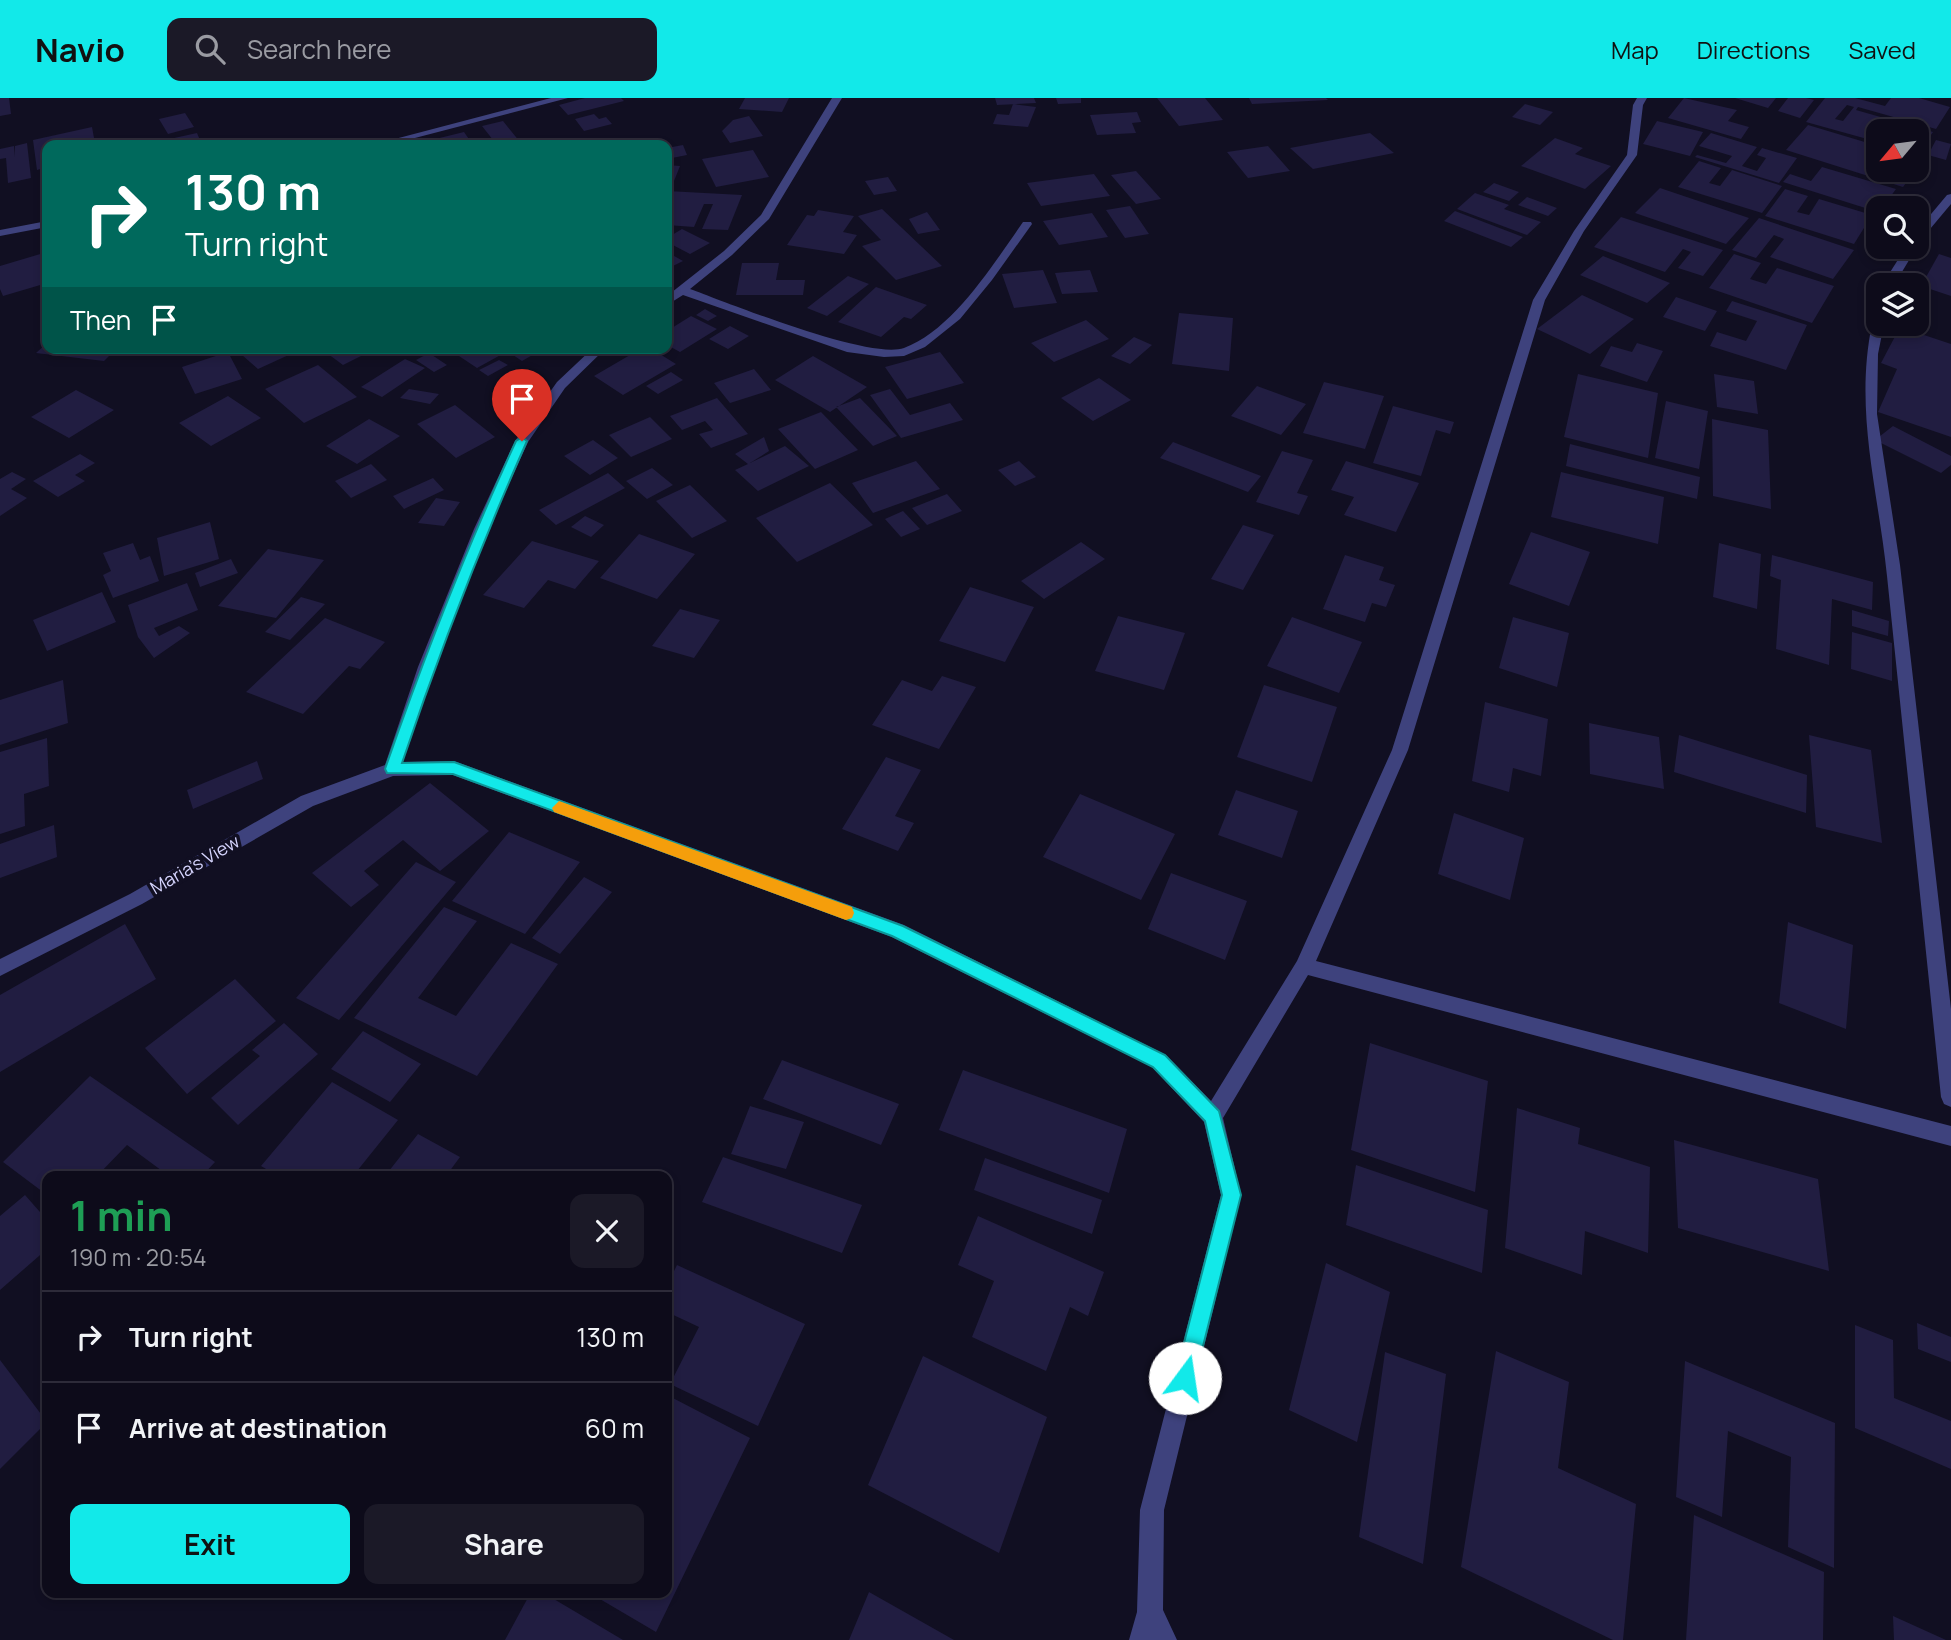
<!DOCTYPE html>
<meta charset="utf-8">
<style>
:root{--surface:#0d0b1a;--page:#1b1927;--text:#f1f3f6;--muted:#9a9ba2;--line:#2d2b39;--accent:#12e9e9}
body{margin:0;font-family:Manrope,sans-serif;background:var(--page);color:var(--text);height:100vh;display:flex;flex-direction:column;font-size:26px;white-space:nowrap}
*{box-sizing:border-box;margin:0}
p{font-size:23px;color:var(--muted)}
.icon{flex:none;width:38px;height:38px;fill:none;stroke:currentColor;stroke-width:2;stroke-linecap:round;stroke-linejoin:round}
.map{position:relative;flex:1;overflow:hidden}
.drawer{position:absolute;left:42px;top:1073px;width:630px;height:427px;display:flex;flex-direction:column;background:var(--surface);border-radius:14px;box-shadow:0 4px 10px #0003,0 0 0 2px var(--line)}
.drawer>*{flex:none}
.top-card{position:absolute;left:42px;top:42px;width:630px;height:214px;border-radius:14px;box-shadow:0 4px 10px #0003,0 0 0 2px var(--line);background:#00695c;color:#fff;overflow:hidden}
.needle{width:46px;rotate:241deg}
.controls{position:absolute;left:1866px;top:21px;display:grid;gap:14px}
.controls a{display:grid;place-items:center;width:63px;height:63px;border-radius:14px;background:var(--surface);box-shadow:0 4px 10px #0003,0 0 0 2px var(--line);font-size:35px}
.pin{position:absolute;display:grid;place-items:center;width:60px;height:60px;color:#fff;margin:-72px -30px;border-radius:50% 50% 50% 0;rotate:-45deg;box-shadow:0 0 7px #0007}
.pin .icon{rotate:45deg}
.me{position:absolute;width:77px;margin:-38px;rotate:14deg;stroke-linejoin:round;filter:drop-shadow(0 0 5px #0008)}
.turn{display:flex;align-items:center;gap:24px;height:147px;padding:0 28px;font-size:32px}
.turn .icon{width:91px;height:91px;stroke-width:2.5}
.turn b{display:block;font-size:49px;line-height:60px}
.then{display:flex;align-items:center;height:66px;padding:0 28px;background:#0003;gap:14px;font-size:26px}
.round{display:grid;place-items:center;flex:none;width:74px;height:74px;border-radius:14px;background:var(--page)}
.head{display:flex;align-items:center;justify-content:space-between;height:119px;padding:0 28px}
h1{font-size:42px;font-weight:700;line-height:52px;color:#1e9e55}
.button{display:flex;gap:14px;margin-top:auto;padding:14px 28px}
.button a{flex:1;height:80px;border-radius:14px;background:var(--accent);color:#111;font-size:28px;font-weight:700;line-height:80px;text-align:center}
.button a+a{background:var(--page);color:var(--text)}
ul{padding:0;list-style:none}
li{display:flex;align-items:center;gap:21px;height:91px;padding:0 28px;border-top:2px solid var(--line)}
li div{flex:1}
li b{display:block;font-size:26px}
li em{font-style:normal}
header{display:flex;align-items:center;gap:42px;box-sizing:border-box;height:98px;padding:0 35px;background:var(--accent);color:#111}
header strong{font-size:33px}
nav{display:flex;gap:38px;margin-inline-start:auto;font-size:24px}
.search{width:490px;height:63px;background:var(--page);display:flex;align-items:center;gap:18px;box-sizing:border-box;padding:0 24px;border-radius:14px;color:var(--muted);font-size:26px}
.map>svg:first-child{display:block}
.building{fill:#211d41;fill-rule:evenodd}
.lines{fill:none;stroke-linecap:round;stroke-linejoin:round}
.minor{fill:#3e427d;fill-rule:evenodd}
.route{fill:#12e9e9;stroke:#0c9797;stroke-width:2}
.slow{fill:#f59e0b}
.labels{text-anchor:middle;stroke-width:7;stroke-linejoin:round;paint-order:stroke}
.street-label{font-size:18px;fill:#d4d3fc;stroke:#110f22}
</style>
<header>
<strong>Navio</strong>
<div class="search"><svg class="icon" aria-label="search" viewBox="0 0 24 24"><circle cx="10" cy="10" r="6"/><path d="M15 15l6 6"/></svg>Search here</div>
<nav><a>Map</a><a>Directions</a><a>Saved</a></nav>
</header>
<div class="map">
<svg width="1951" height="1542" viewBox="0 0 1951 1542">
<rect width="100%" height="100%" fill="#110f22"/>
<path class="building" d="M0,0H9L11,16L0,18Z
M585,0H621L624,3L568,17L559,7Z
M745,0H789L782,14L739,11Z
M995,0H1034L1036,5L997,7Z
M1056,0H1081V5L1058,6Z
M1157,0H1205L1223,22L1179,28Z
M1249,0H1326L1328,2L1252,6Z
M1684,0L1737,12L1728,23L1749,29L1741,41L1668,20Z
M1735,0H1776L1768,10Z
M1788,0H1806L1814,2L1800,20L1778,13Z
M1825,0H1855L1885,8L1891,0H1919L1950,9L1936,31L1858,9L1856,12L1933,34L1918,56L1916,33H1878V44L1806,24ZM1847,7L1854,9L1843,23L1835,21Z
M1013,6L1036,9L1028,29L993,26L997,16L1009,17Z
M1525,6L1553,14L1540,27L1512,19Z
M1137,14L1141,24L1132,25L1136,35L1097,37L1090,17Z
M185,15L194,29L168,36L159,21Z
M594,16L599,21L606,19L612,26L584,33L575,21Z
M749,18L763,38L730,45L722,33L733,22Z
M503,23L520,44L497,47L482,28Z
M1657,23L1703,34L1690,58L1643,46Z
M1808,27L1878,48V72H1916L1903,89L1786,52Z
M92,29L94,40L63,47H47V69L37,72L33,42Z
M464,34L473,47H416L415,46Z
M197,35L202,47H147V46Z
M1370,35L1394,55L1313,71L1290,50Z
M1711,35L1757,49L1742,68L1757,73L1766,60L1757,57L1762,50L1797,60L1779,85L1695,59L1697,57L1726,65L1732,58L1699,48Z
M1555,40L1583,50L1575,56L1611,68L1585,91L1521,68Z
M1936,42L1951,46L1946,62L1928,57Z
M27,45L31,80L8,85L6,60L0,61V51L14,48L15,59V48Z
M683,47L687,57L667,61V50Z
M1268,48L1290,73L1248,80L1227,54Z
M753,52L769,79L716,89L702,61Z
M1699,63L1721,70L1709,85L1720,88L1732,72L1782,88L1762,115L1678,89Z
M667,67L680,68L672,88H667Z
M1822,69L1896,91L1882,110H1878V114L1783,84L1790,76L1811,83Z
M1136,73L1161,101L1136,106L1111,77Z
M1094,76L1110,98L1041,108L1027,85Z
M888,79L897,93L874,97L865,83Z
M1494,85L1519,94L1509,103L1483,94Z
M1660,90L1749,120L1726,146L1635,115Z
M1785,91L1808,98L1797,114L1809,117L1819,101L1872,117L1854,146L1765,118Z
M667,93L742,97L728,132L702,131L713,106H704L694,129L667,127Z
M1475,95L1509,107L1504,111L1541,124L1527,137L1457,111Z
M1527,99L1557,110L1548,118L1518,107Z
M1130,108L1149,136L1125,140L1106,112Z
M882,111L942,168L896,182L862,148L881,142L858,118Z
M818,112L854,118L843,134L857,137L844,156L787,147L807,117L814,118Z
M1455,113L1523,139L1511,149L1444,123Z
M927,114L940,132L918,136L909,121Z
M1092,115L1108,139L1059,147L1043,123Z
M1621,119L1723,152L1703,178L1678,170L1691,154L1683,151L1665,174L1594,149Z
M1759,120L1854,152L1833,181L1770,159L1784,141L1774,137L1756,160L1732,152Z
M682,131L710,145L690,156L667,144V140Z
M47,154V185L3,198L0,191V168Z
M667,154L683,163L667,171Z
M1734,156L1761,165L1750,181L1766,186L1777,170L1834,188L1812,225L1709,190Z
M1939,156L1951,160V198L1921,188Z
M1603,158L1670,185L1647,205L1580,177Z
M742,165H779L776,182H805L803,197H736Z
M1043,172L1057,205L1014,210L1002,176Z
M1090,172L1098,194L1062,196L1055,175Z
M848,178L869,186L827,218L807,210Z
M876,189L927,207L911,221L904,219L881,239L838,224Z
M1582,197L1634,221L1590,256L1537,231Z
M1676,199L1717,213L1705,233L1663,219Z
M1732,203L1807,227L1786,272L1710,248L1717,234L1746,243L1757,223L1726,213Z
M705,211L717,218L708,223L696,217Z
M1179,215L1233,220L1229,273L1172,266Z
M691,218L717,231L680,254L667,247V233Z
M1086,222L1109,241L1054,264L1031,245Z
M730,228L749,238L728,251L709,241Z
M1900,229L1951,246V339L1878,314L1897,271L1881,265Z
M1134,239L1152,247L1130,266L1111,258Z
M47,245V250H117L104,263L36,255Z
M1637,245L1663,253L1647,284L1600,268L1611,248L1632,254Z
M234,250H304L258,271Z
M320,250H377L343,267Z
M447,250H513L477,270Z
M519,250H529L536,255L522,263L510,255Z
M642,250H650L676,266L623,297L594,278Z
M228,254L242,281L195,296L182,269Z
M940,254L964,285L907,301L885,269Z
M429,255L447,267L434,274L416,262Z
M813,258L867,289L830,314L775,282Z
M405,261L425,270L382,299L361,289Z
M499,262L508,267L488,278L479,272Z
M318,267L357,299L304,325L265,291Z
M754,271L771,292L730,305L714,285Z
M671,274L683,282L658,296L646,288Z
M1578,276L1658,295L1648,360L1564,339Z
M1714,276L1754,283L1758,316L1717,309Z
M1099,280L1131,302L1093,323L1061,300Z
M1324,284L1384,298L1365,351L1303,335Z
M1257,288L1306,306L1281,337L1231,318Z
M409,291L439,296L430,306L400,300Z
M890,291L910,317L950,305L963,322L901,340L870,297Z
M76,292L114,312L69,340L31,319Z
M228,298L261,320L211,348L179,325Z
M717,300L748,336L711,350L699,336L713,332L705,323L682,332L670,318Z
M860,300L897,338L873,348L836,309Z
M1666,303L1708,313L1699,371L1655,360Z
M455,307L495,339L456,360L417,326Z
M1393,308L1454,324L1450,336L1436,332L1421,378L1373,365Z
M821,314L858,352L815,371L778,331Z
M650,319L672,341L631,359L609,337Z
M369,321L400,338L357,366L326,348Z
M1712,321L1768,332L1771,411L1713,398Z
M1893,328L1951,358V367L1941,375L1875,342Z
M764,339L769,353L750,365L785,348L809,368L758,393L735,372L748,366L735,356Z
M593,342L618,360L590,377L564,358Z
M1173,344L1261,378L1248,394L1160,360Z
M1570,346L1700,379L1697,401L1566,368Z
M1282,353L1313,362L1297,395L1308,398L1299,417L1256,404Z
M80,356L95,365L75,377L85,383L58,399L33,383Z
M916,363L940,391L873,415L852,385Z
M1019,363L1036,379L1015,388L998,372Z
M1346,363L1419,385L1396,434L1344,417L1354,399L1331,392Z
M371,366L387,382L351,400L335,383Z
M652,370L673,387L647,401L626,383Z
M12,374L26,381L11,391L27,400L0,418V381Z
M1561,374L1664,399L1658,446L1551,419Z
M608,375L625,390L556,427L539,412Z
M433,380L444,392L404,411L393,398Z
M830,385L873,427L797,464L756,420Z
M690,387L727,423L692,440L656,403Z
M947,396L962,413L927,427L912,410Z
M436,400L460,404L444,428L418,425Z
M903,413L920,431L901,439L885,421Z
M585,418L604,427L591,439L571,429Z
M210,424L219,461L164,478L157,440Z
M1243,427L1274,437L1243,492L1211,481Z
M1531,434L1590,454L1569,508L1509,486Z
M639,436L695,456L657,501L600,480Z
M532,443L599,463L575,491L548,482L524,510L483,497Z
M1081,444L1105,461L1044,501L1021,483Z
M133,445L140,462L150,458L159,483L113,500L103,477L111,473L103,455Z
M1719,445L1761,456L1757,511L1713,499Z
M268,451L324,462L276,520L218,508Z
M1345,457L1384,469L1379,482L1395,487L1386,509L1372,505L1365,524L1323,511Z
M1772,457L1873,484L1872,512L1832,501L1829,567L1776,551L1781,482L1770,478Z
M231,461L238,475L200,489L195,475Z
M187,485L198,512L154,530L159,538L179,528L190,535L154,560L138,539L128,507Z
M970,489L1034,509L1005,564L939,543Z
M102,494L116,524L47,553L33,522Z
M301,499L325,506L290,542L265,534Z
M680,511L720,522L694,560L652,548Z
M1852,512L1889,523L1888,538L1852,528Z
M1118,518L1185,535L1164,592L1095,573Z
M1292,519L1362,544L1339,595L1267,568Z
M1513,519L1569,535L1557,589L1499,570Z
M325,520L385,544L360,571L349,568L303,616L246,594Z
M1852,534L1892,545V583L1851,571Z
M942,578L976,589L939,651L872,627L902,582L932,593Z
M63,582L68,625L0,647V602Z
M1264,587L1337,609L1312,684L1237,659Z
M1485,604L1548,621L1541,678L1513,670L1509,694L1472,683Z
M1589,625L1659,639L1664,691L1590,676Z
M1679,637L1807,677L1806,715L1674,674Z
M1809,637L1871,652L1882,745L1816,729Z
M47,640L49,688L24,696L25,728L0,736V654Z
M886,659L921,672L895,718L914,725L898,753L842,731Z
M257,663L263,681L193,711L187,692Z
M430,685L489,733L440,773L403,742L364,773L379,787L351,809L312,775Z
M1236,692L1298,713L1282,760L1218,737Z
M1080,696L1175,736L1141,802L1043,759Z
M1454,715L1524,740L1510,802L1438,776Z
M54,727L57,759L0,780V746Z
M509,734L580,764L525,836L452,803Z
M416,764L456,784L339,922L296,900Z
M1171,775L1247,803L1225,862L1148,831Z
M584,779L612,794L560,856L532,840Z
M444,809L477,823L418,900L456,918L511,845L558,866L477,978L354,920Z
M1788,824L1853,847L1846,931L1779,905Z
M125,826L156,881L0,974V897Z
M235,881L276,923L187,996L145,950Z
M284,925L318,956L238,1027L211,1000L260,958L252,952Z
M363,933L421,966L390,1004L331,971Z
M1370,945L1488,983L1475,1094L1351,1052Z
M782,962L899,1006L881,1047L763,1001Z
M963,972L1127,1031L1109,1095L939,1032Z
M90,978L215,1064L202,1078H169L127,1047L97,1078H47V1097L3,1064Z
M332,984L398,1022L353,1078H278L261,1068Z
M750,1008L804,1024L786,1071L731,1056Z
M1517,1010L1580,1030L1578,1046L1650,1069L1648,1155L1585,1133L1582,1177L1505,1150Z
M418,1036L460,1059L446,1078H385Z
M1674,1042L1818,1081L1829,1173L1678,1130Z
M723,1059L862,1107L842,1155L702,1104Z
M985,1060L1102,1102L1092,1136L974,1092Z
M1356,1067L1488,1112L1482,1175L1346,1127Z
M25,1097L47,1122V1151L0,1192V1118Z
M978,1118L1104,1174L1088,1218L1070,1209L1046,1273L972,1239L994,1183L958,1167Z
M1326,1165L1390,1194L1357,1344L1289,1312Z
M677,1167L805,1226L758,1328L670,1286L699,1229L667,1214V1187Z
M1917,1225L1951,1239V1264L1918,1251Z
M1855,1227L1893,1242L1894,1300L1951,1323V1371L1855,1330Z
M1496,1253L1569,1284L1558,1370L1636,1406L1623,1542H1613L1461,1469Z
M1385,1254L1446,1276L1423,1466L1359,1439Z
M923,1258L1047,1319L999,1455L868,1387Z
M0,1262L47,1324L0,1371Z
M1685,1263L1835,1325L1834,1470L1788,1449L1791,1359L1728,1333L1722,1419L1676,1399Z
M667,1297L750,1340L656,1534L588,1494H667Z
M1694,1417L1824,1474L1823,1542H1686Z
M531,1494H542L623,1542H505Z
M869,1494L954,1542H849Z
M1893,1518L1946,1542H1894Z"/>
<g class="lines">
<path class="minor" d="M551,0H568L388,47H372Z
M832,0H842L769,121L732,157L690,191C731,206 869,262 904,250C953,232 994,165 1023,124H1031L1032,126L992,182L960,221L925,249L904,258L884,259L847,254L683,197L667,207V198L724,153L761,117Z
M1637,0H1647L1643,7L1637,57L1584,133L1545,202L1408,652L1316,863L1951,1028V1048L1308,877L1223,1020L1241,1097L1164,1412L1163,1512L1177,1542H1129L1137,1514L1140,1412L1221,1097L1204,1024L1152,969L892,839L453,677L393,678L313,708L142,806L0,878V861L130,796L301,698L385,667L418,569L474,431L515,343L557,284L593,250H606L565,290L528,344L488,431L434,569L402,664L454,663L904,827L1166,957L1211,1003L1297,863L1392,652L1533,202L1574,133L1627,57L1633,7Z
M1951,96V106L1920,143L1916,144V134L1947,97Z
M47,123V129L0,138V132Z
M1906,149H1917L1894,187H1882Z
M1878,222V226H1884L1878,256L1877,316L1900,467L1951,911V1009L1944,1006L1941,999C1923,825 1905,652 1887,478C1878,391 1854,314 1872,226Z"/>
</g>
<path class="route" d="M522,339L527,343C480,449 439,555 402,665L454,664L903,828L1165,957L1219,1013L1241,1097L1193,1288L1185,1291L1178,1288L1175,1280L1222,1097L1205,1023L1153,969L892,838L453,676L387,675L385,671C424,559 466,451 516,343Z"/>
<path class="slow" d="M559,703L852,809L854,815L852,820L846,822L554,714L552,710Z"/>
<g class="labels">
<g class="street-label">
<text transform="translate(195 767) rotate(-30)" y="6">Maria's View</text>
</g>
</g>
</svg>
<div class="controls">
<a><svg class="needle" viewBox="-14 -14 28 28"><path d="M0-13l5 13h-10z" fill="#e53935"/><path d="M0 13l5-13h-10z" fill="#9a9ba2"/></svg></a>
<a><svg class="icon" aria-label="search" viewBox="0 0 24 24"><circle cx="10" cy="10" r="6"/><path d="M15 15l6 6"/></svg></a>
<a><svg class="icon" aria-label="layers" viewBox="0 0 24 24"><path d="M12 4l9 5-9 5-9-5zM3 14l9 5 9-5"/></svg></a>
</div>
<div class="pin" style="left:522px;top:343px;background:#d93025"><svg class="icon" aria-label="arrive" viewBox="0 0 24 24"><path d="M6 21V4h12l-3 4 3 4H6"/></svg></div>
<svg class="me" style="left:1185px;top:1280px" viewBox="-20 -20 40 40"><circle r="19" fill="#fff"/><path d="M0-13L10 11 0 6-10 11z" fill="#12e9e9"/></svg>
<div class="top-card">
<div class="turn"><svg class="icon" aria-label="right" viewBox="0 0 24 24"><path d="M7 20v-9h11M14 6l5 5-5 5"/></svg><div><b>130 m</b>Turn right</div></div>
<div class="then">Then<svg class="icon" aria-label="arrive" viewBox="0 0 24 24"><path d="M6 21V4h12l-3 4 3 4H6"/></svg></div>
</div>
<section class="drawer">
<div class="head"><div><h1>1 min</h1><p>190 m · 20:54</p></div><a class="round"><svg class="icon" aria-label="close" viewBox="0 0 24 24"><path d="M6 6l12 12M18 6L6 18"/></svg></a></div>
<ul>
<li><svg class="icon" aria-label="right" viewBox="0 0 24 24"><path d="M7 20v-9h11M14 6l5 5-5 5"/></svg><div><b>Turn right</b></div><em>130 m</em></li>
<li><svg class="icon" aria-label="arrive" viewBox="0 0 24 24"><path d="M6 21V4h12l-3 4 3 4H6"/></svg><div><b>Arrive at destination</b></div><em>60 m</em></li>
</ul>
<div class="button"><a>Exit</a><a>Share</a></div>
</section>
</div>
